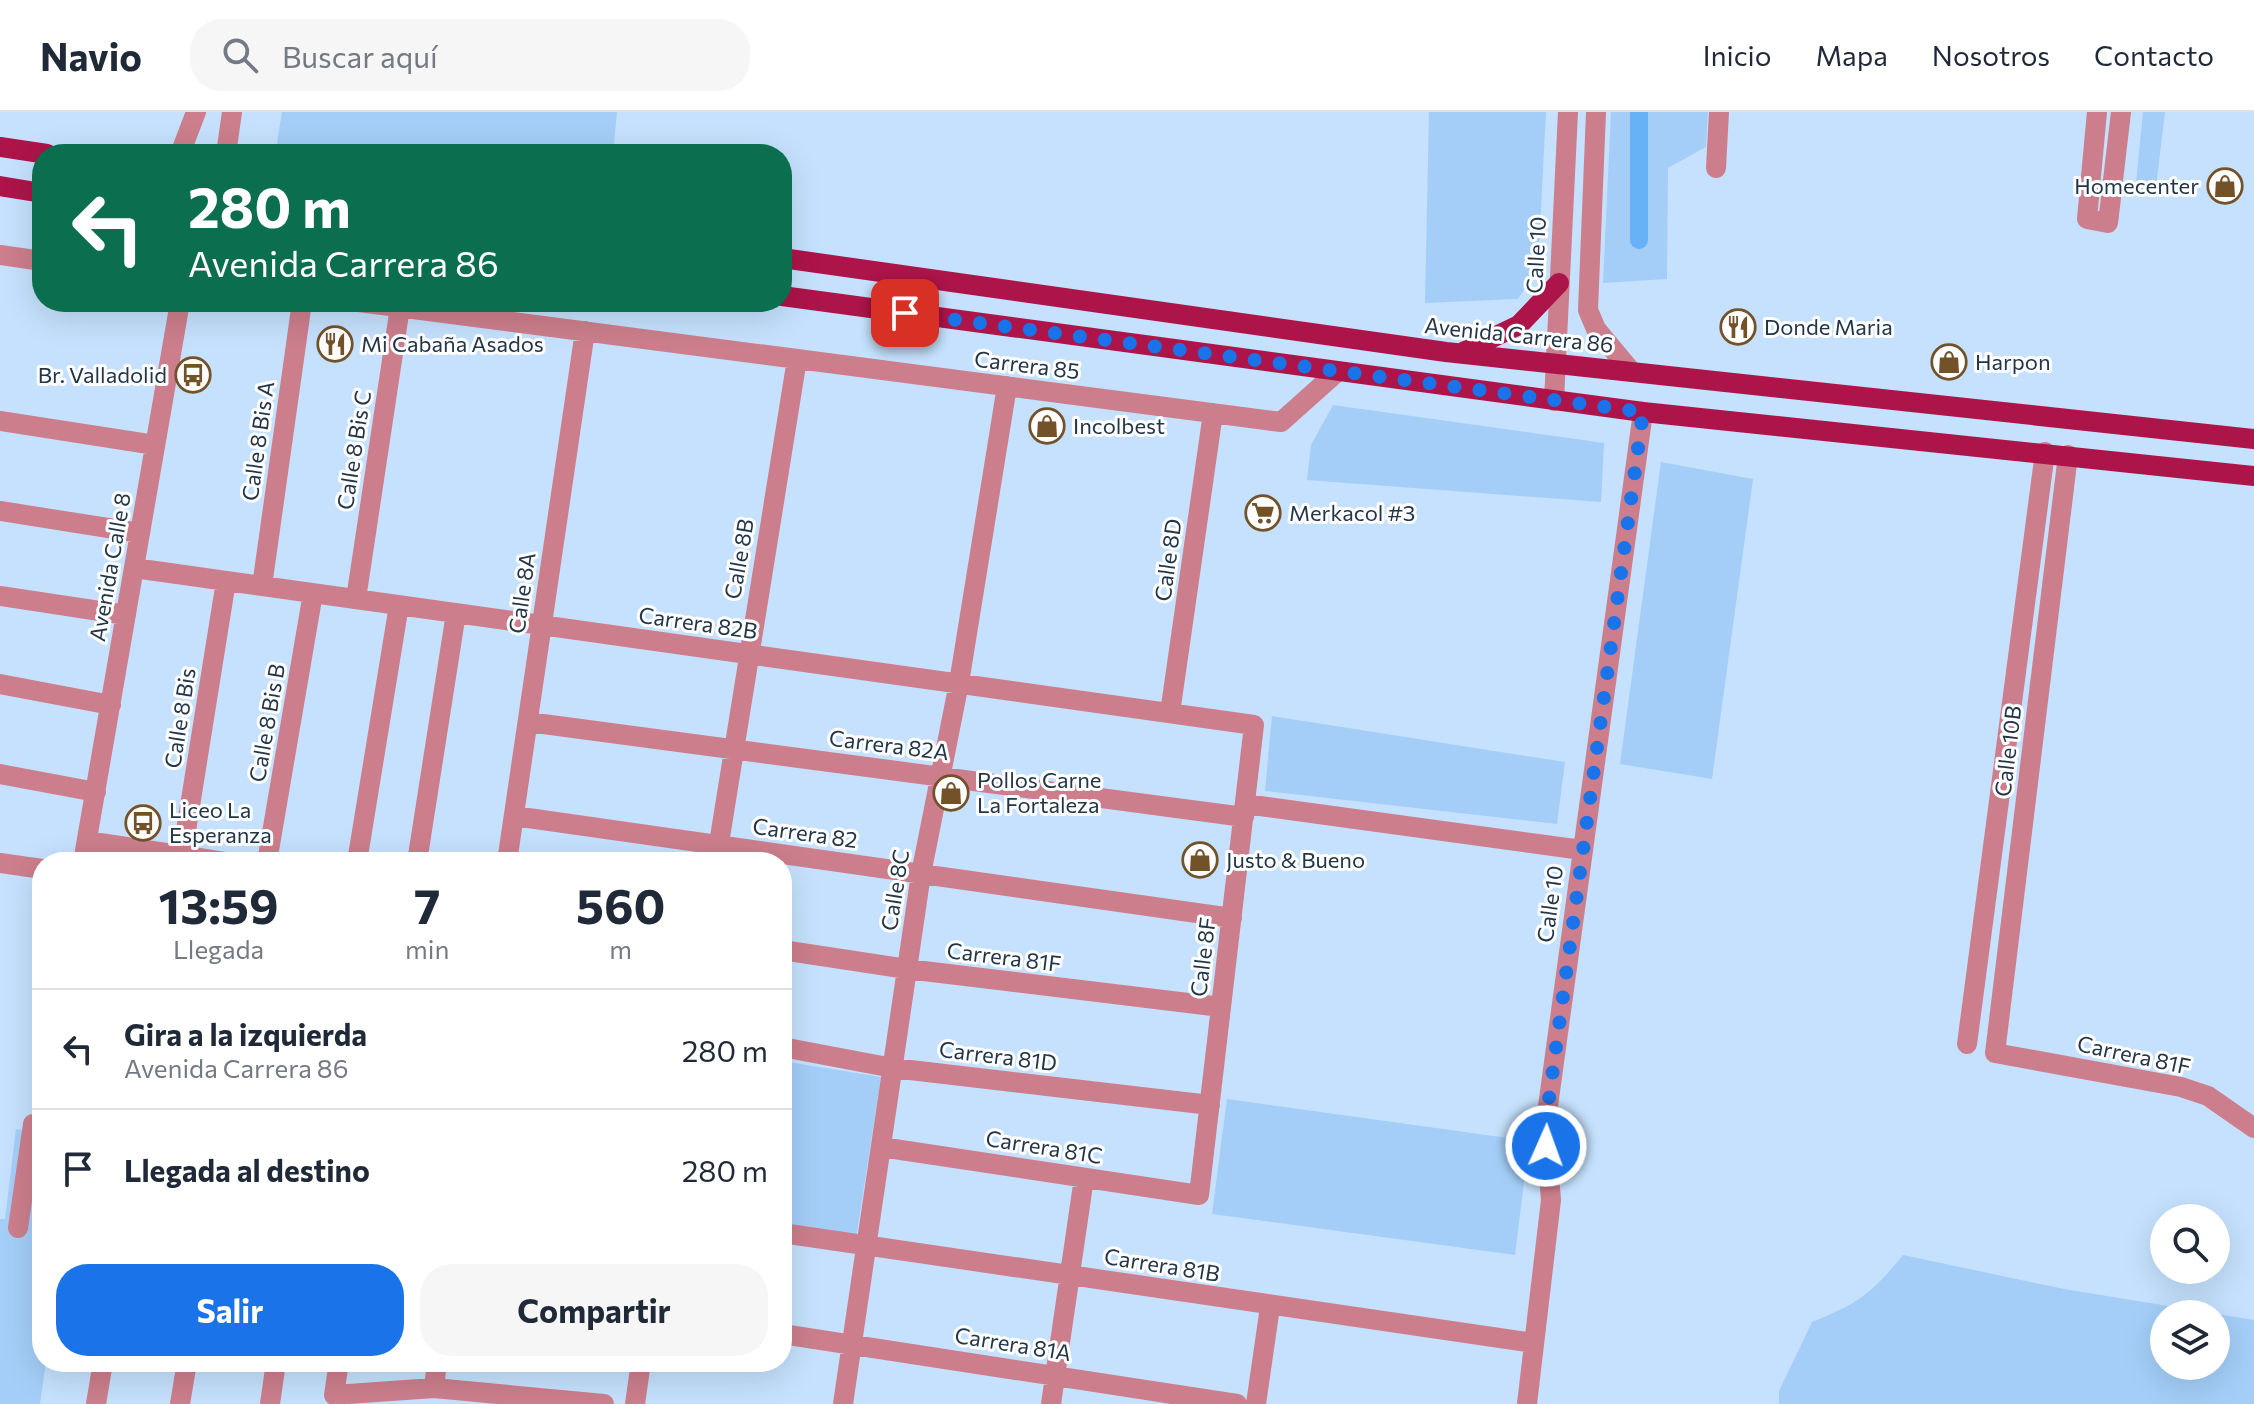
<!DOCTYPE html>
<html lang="es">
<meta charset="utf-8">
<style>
:root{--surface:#fff;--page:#f6f6f7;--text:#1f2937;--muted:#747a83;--line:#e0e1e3;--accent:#1a73e8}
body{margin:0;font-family:Commissioner,sans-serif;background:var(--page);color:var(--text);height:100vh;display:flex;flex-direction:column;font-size:30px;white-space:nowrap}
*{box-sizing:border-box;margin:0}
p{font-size:26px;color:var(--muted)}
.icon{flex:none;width:44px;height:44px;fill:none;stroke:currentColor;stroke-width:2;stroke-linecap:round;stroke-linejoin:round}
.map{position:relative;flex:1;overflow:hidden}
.details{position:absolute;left:32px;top:740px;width:760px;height:520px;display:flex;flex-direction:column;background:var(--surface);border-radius:32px;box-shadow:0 8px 32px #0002}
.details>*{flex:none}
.hud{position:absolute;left:32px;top:32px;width:760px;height:168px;border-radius:32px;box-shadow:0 8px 32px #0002;background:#0b6e4f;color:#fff;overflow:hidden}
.fabs{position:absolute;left:2150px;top:1092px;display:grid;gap:16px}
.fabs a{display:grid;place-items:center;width:80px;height:80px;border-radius:50%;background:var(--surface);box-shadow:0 8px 32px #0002;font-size:40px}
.pin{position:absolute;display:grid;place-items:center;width:68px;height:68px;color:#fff;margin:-34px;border-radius:16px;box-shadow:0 4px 12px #0006}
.me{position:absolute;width:88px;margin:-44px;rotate:2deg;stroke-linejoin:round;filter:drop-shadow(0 0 6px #0008)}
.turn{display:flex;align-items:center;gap:28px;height:168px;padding:0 24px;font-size:36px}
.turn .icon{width:104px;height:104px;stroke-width:2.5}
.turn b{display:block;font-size:56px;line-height:68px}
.eta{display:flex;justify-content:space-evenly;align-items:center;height:136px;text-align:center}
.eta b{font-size:48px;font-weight:700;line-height:56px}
.button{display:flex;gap:16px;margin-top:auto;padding:16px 24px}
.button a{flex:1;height:92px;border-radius:32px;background:var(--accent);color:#fff;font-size:32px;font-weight:700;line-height:92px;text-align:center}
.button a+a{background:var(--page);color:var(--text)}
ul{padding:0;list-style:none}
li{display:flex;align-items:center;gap:24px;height:120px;padding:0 24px;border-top:2px solid var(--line)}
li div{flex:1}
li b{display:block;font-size:30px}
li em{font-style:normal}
header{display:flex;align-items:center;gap:48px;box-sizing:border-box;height:112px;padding:0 40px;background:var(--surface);border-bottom:2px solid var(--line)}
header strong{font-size:38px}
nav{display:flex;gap:44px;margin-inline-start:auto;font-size:28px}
.search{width:560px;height:72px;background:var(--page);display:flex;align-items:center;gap:20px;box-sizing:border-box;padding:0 28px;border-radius:32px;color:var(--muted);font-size:30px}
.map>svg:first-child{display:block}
.green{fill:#a4cef8;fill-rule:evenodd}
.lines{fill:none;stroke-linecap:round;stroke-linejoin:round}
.canal{stroke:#67b1f7;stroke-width:18}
.minor{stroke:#cc7e8c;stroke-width:20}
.major{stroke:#ad144a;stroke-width:20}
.route{stroke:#1a73e8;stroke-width:14;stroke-dasharray:0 25.2}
.labels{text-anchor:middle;stroke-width:6;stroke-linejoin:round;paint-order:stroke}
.poi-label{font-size:22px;fill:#233648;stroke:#fefefe;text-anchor:start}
.street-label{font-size:22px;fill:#233648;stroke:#fefefe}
</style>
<header>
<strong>Navio</strong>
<div class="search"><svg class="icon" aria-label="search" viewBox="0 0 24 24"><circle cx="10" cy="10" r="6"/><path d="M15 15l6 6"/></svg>Buscar aquí</div>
<nav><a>Inicio</a><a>Mapa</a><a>Nosotros</a><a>Contacto</a></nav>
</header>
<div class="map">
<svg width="2254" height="1292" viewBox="0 0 2254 1292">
<rect width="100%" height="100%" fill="#c5e1fd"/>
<path class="green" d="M282,0H617L613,42H310L276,37Z
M1429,0H1546L1538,157L1518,187L1425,191Z
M1611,0H1708L1706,35L1668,56L1667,167L1603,171Z
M2143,0H2165L2155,83L2135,81Z
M1333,293L1604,331L1601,390L1307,368L1311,333Z
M1661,350L1753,367L1712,667L1620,652Z
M1272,604L1565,650L1557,712L1265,679Z
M782,949L881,965L856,1127L782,1114Z
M1227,987L1529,1029L1515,1143L1212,1102Z
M16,1017L42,1023V1250H46L40,1292H0V1107H5Z
M1903,1143L2064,1177L2254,1208V1292H1779V1279L1812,1210C1858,1192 1872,1181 1903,1143ZM2164,1202H2216V1254H2164Z"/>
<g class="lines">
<path class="canal" d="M1639,0V128"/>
<path class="minor" d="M1596,0L1588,198L1596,217L1631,259
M2097,0L2087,107L2108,111L2121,0
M180,42L196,0
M226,42L232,0
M1716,56L1719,0
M0,143L42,149
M359,190L1281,310L1337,260
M1554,289L1568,0
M0,309L155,333
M2068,343L1995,941L2181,975L2208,984L2254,1016
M0,399L140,421
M134,456L1254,613L1199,1083L881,1035
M262,474L302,190
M0,484L126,503
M356,487L400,195
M0,572L111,593
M1170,601L1213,301
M528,610L1244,705
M0,662L96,680
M1245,692L1582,738
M514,704L1232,806
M87,729L225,750
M83,750L180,190
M181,750L226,469
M267,750L313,481
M357,750L399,493
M417,750L456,501
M507,750L585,219
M716,750L797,247
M0,751L42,757
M782,838L907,857L1221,895
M1967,932L2045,340
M782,935L893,956L1210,993
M18,1116L33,1012L42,1013
M782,1121L1534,1231
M782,1222L1237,1292
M339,1250L334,1283L434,1276L604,1292
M434,1276L437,1250
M96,1292L103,1250
M180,1292L187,1250
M270,1292L276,1250
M635,1292L641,1250
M843,1292L921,762L959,571L1007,274
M1051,1292L1084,1066
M1256,1292L1270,1195
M1527,1292L1551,1088L1545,1016L1643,300"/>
<path class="major" d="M0,35L47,42
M0,74L42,81
M782,146L1446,240L2254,327
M782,184L1643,300L2254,364
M1463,240L1519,213L1559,171"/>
</g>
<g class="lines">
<path class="route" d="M905,201L1643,300L1545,1016L1546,1034"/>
</g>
<defs>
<symbol id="shop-ring" viewBox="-11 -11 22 22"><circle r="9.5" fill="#fefefe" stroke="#735129" stroke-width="1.5"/><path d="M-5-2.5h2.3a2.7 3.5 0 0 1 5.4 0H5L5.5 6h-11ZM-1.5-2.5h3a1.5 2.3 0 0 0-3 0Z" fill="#735129"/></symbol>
<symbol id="restaurant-ring" viewBox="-11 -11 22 22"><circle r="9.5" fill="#fefefe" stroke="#735129" stroke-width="1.5"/><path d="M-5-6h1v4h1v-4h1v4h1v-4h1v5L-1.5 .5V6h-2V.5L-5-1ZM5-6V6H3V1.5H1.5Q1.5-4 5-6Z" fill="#735129"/></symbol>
<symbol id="bus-ring" viewBox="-11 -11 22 22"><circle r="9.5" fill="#fefefe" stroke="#735129" stroke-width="1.5"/><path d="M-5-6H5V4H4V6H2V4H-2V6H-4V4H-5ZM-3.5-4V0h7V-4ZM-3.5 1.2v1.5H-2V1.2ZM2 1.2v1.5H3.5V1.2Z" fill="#735129"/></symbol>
<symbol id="supermarket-ring" viewBox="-11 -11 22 22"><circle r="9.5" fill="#fefefe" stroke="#735129" stroke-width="1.5"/><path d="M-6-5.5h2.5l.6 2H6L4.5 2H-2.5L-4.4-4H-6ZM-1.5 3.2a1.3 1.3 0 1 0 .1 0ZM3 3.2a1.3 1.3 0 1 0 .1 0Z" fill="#735129"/></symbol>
</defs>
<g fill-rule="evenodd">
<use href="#shop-ring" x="2205" y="54" width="40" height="40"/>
<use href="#restaurant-ring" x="1718" y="195" width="40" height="40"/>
<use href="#restaurant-ring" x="315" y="212" width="40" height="40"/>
<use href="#shop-ring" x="1929" y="230" width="40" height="40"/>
<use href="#bus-ring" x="173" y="243" width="40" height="40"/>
<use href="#shop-ring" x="1027" y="294" width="40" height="40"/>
<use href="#supermarket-ring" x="1243" y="381" width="40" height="40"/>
<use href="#shop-ring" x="931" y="661" width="40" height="40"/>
<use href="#bus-ring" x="123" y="691" width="40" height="40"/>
<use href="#shop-ring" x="1180" y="728" width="40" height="40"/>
</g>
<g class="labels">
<g class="poi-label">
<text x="2199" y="82" text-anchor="end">Homecenter</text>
<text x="1764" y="223">Donde Maria</text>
<text x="361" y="240">Mi Cabaña Asados</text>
<text x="1975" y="258">Harpon</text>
<text x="167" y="271" text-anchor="end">Br. Valladolid</text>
<text x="1073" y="322">Incolbest</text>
<text x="1289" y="409">Merkacol #3</text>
<text x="977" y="676">Pollos Carne<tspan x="977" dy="25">La Fortaleza</tspan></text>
<text x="169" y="706">Liceo La<tspan x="169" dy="25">Esperanza</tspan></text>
<text x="1226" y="756">Justo &amp; Bueno</text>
</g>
<g class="street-label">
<text transform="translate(1536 143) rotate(-87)" y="8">Calle 10</text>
<text transform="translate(1519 223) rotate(6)" y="8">Avenida Carrera 86</text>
<text transform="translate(1027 253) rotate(7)" y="8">Carrera 85</text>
<text transform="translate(258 329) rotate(-82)" y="8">Calle 8 Bis A</text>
<text transform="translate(354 338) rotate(-81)" y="8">Calle 8 Bis C</text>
<text transform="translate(739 447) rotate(-80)" y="8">Calle 8B</text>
<text transform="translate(1168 448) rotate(-82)" y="8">Calle 8D</text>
<text transform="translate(110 455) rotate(-80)" y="8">Avenida Calle 8</text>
<text transform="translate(522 481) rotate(-82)" y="8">Calle 8A</text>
<text transform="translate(698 511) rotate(8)" y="8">Carrera 82B</text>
<text transform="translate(180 606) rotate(-81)" y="8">Calle 8 Bis</text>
<text transform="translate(267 611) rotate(-80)" y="8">Calle 8 Bis B</text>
<text transform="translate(889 633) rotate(7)" y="8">Carrera 82A</text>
<text transform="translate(2008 639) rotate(-83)" y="8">Calle 10B</text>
<text transform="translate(805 721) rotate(8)" y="8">Carrera 82</text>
<text transform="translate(895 778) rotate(-81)" y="8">Calle 8C</text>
<text transform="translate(1550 792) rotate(-82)" y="8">Calle 10</text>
<text transform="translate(1004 845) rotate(7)" y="8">Carrera 81F</text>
<text transform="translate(1203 845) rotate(-83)" y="8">Calle 8F</text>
<text transform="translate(2134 943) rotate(12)" y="8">Carrera 81F</text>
<text transform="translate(998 944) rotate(7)" y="8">Carrera 81D</text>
<text transform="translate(1044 1035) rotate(9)" y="8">Carrera 81C</text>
<text transform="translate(1162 1153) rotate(9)" y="8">Carrera 81B</text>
<text transform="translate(1013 1232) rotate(9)" y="8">Carrera 81A</text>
</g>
</g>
</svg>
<div class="fabs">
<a><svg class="icon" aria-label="search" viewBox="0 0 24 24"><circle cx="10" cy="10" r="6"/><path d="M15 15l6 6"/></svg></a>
<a><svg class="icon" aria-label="layers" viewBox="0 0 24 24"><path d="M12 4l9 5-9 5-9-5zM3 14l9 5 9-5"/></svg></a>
</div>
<div class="pin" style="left:905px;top:201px;background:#d93025"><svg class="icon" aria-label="arrive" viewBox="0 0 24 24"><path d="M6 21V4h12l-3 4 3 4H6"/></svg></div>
<svg class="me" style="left:1546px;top:1034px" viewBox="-20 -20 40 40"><circle r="17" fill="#1a73e8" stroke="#fff" stroke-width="3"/><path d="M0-11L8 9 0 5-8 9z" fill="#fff"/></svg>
<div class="hud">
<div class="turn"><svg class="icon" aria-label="left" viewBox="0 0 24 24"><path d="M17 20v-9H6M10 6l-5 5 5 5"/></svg><div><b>280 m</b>Avenida Carrera 86</div></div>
</div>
<section class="details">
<div class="eta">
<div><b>13:59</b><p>Llegada</p></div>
<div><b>7</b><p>min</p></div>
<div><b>560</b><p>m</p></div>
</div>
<ul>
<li><svg class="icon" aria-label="left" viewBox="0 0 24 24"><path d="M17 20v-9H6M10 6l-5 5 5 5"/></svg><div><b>Gira a la izquierda</b><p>Avenida Carrera 86</p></div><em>280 m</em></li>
<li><svg class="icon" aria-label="arrive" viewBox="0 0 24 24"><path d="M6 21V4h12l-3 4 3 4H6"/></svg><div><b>Llegada al destino</b></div><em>280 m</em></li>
</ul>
<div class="button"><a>Salir</a><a>Compartir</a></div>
</section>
</div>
